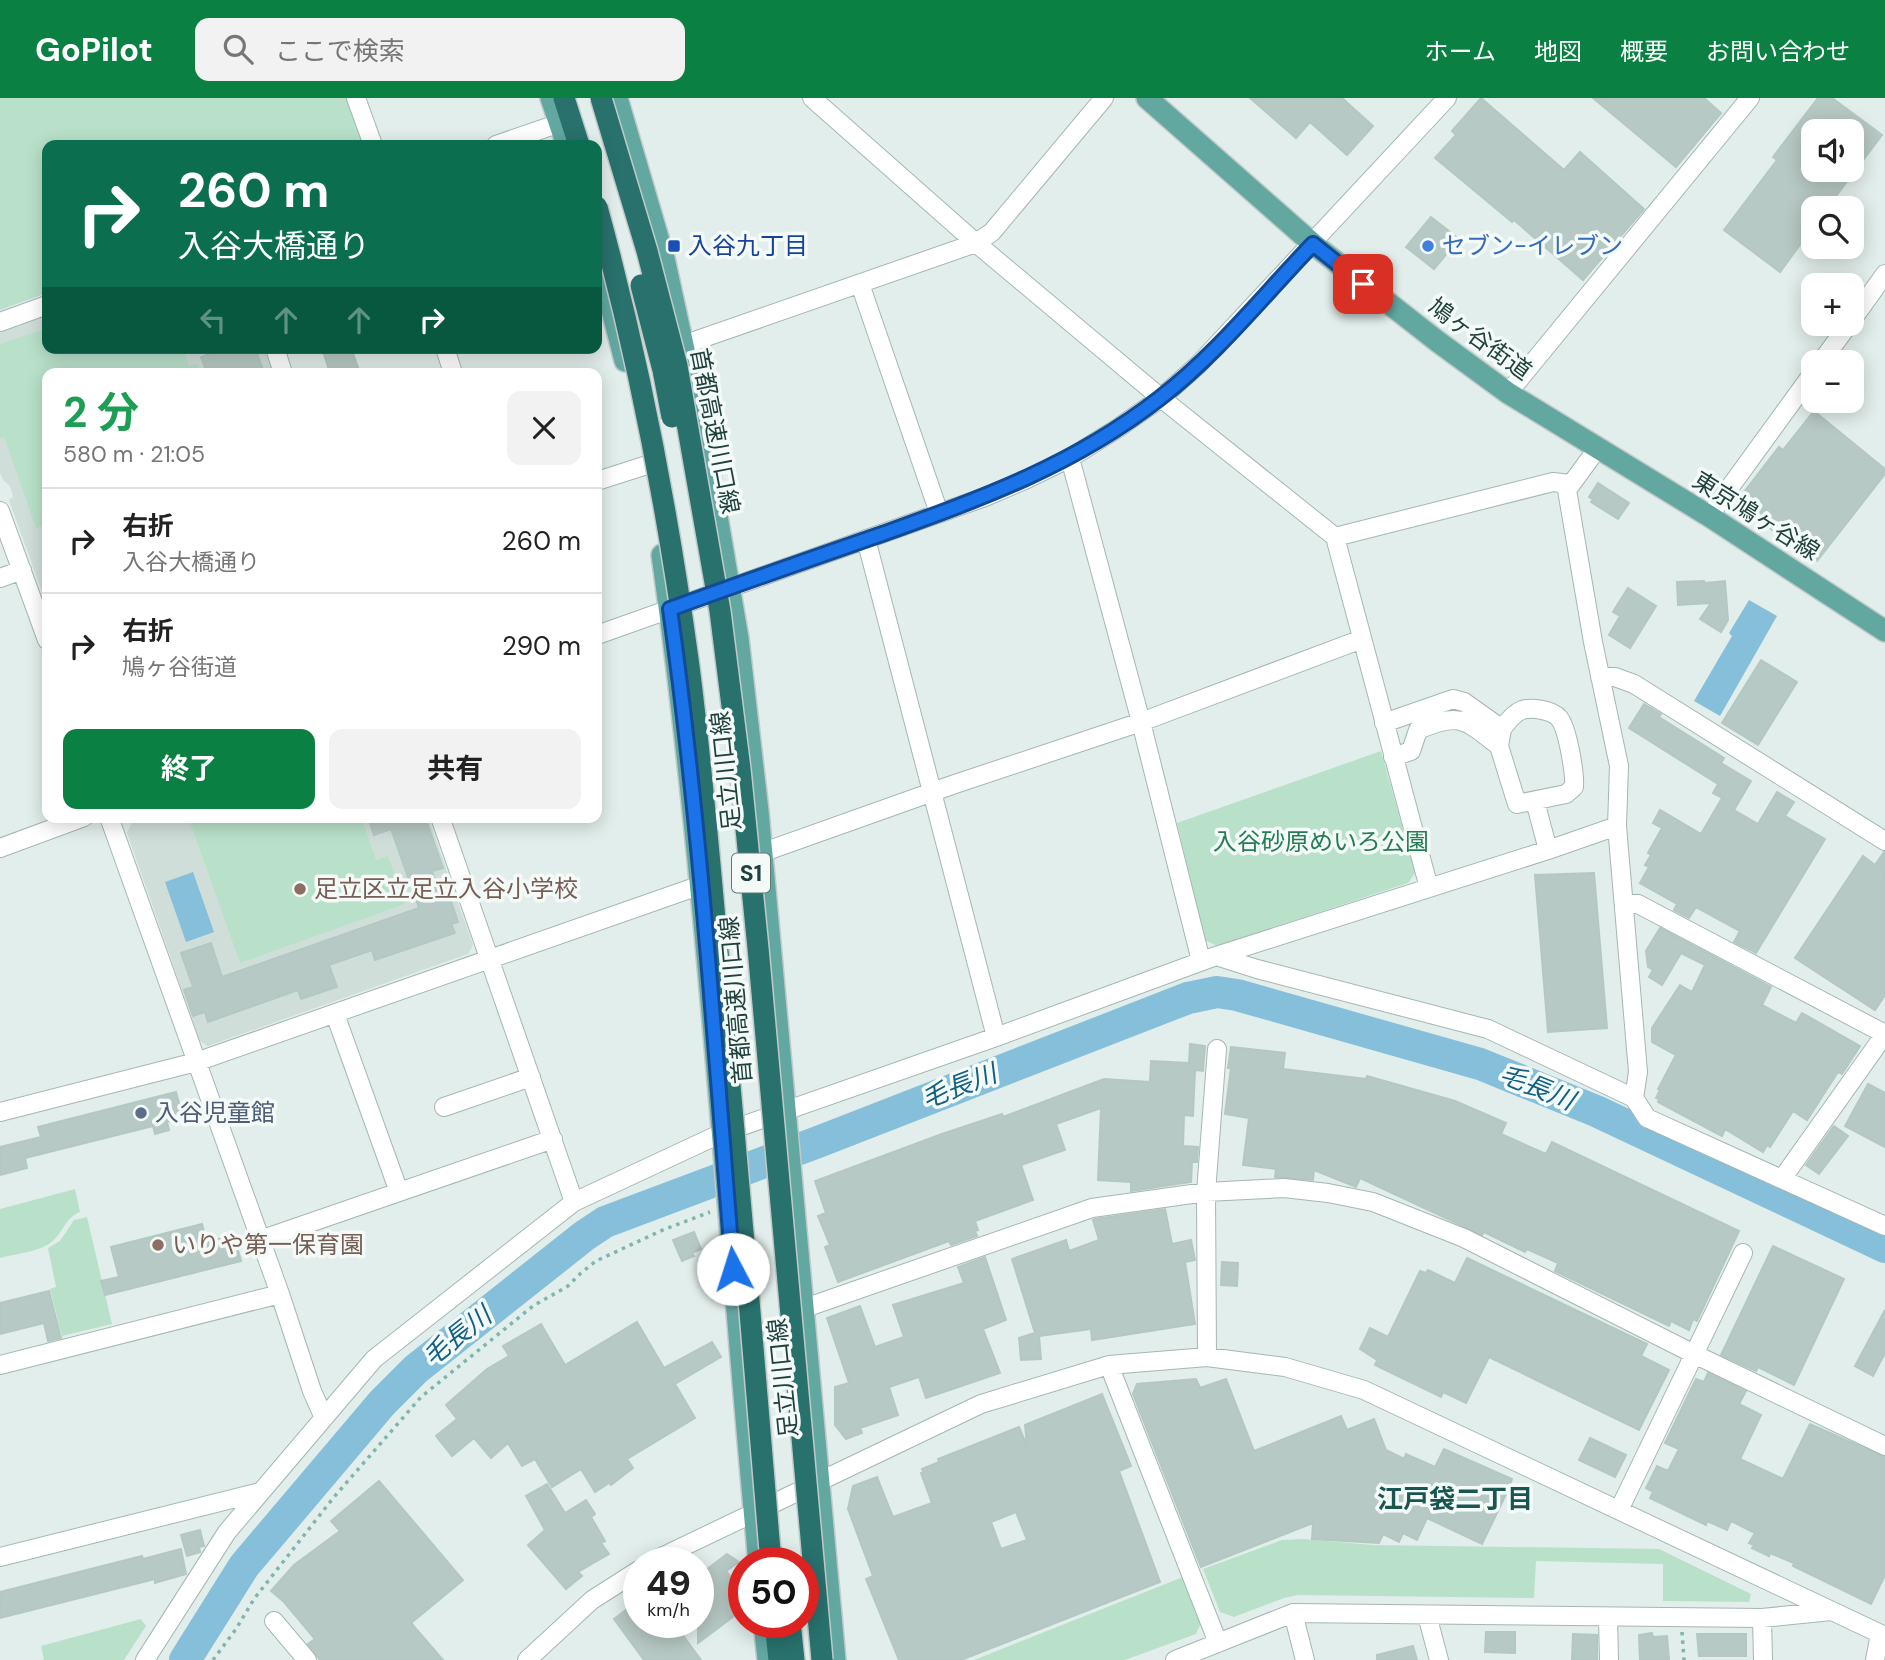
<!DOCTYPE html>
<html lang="ja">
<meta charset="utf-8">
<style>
:root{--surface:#fff;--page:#f2f2f2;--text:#222;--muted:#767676;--line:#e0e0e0;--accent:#0b8043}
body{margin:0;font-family:"DM Sans","Noto Sans JP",sans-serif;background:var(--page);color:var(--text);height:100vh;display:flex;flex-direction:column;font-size:26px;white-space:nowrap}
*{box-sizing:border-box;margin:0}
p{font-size:23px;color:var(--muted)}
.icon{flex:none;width:38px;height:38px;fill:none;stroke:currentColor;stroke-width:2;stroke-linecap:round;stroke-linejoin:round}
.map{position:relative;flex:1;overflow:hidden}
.sheet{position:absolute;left:42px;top:270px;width:560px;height:455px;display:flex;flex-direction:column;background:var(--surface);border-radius:14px;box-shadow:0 4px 18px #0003}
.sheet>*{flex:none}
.banner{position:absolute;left:42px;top:42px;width:560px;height:214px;border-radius:14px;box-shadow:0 4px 18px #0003;background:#0b6e4f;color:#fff;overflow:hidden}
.tools{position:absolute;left:1801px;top:21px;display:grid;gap:14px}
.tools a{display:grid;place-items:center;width:63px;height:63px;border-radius:14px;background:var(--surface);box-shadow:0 4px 18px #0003;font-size:35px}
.speed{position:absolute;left:623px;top:1449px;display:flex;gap:14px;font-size:35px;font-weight:700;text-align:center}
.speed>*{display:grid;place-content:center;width:91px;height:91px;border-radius:50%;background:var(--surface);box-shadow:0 4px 18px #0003;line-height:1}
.speed small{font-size:18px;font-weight:400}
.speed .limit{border:10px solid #d22;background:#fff;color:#111}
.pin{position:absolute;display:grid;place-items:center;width:60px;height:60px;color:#fff;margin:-30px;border-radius:14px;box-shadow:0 4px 10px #0006}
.me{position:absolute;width:77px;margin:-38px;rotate:355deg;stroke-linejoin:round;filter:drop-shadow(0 0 5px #0008)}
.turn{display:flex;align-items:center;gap:24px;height:147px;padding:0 21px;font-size:32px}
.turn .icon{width:91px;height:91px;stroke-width:2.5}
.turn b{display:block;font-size:49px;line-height:60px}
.lanes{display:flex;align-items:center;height:66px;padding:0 21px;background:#0003;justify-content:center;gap:35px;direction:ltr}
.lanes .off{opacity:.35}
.round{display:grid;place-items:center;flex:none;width:74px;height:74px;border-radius:14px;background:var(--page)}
.head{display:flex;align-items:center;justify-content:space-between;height:119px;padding:0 21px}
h1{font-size:42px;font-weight:700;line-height:52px;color:#1e9e55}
.primary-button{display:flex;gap:14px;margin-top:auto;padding:14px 21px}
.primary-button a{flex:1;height:80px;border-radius:14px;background:var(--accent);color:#fff;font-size:28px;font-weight:700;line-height:80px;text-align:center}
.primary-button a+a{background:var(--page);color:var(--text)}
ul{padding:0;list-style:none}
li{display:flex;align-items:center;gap:21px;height:105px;padding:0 21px;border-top:2px solid var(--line)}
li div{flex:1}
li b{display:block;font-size:26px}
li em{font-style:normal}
header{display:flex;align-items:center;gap:42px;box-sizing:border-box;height:98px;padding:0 35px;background:var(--accent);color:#fff}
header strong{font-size:33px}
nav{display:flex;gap:38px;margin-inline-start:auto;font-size:24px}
.search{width:490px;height:63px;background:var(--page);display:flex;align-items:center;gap:18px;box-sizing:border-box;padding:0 24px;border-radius:14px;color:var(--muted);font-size:26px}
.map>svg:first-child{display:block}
.built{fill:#d0deda}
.green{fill:#b9e1ca}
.water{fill:#85bfd9}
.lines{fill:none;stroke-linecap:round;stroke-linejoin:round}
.river{stroke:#85bfd9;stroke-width:32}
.building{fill:#b7c9c4;stroke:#b4c8c3;stroke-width:2;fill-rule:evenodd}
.minor-casing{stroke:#a4b7b3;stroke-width:20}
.major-casing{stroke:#c1cac9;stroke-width:24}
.highway-casing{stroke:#c1cac9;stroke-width:24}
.path{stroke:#80b5ac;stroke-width:3.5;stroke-dasharray:3.5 5;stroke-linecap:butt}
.minor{stroke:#fff;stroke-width:18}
.major{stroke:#62a8a1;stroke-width:21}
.highway{stroke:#29716d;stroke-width:21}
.highway-bridge-casing{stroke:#c1cac9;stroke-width:24;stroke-linecap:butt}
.highway-bridge{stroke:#29716d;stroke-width:21}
.route-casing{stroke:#114b97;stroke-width:18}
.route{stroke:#1a73e8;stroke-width:12}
.transit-dot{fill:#1a4fb4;stroke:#f4faf8;stroke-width:2.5}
.shop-dot{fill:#3f7fe0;stroke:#f4faf8;stroke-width:2.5}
.education-dot{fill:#8d6e63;stroke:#f4faf8;stroke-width:2.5}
.service-dot{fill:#5c6f8a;stroke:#f4faf8;stroke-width:2.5}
.labels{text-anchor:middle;stroke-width:7;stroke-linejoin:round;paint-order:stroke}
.shield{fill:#f4faf8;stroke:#607875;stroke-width:2}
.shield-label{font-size:23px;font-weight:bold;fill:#20413d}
.transit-label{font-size:24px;fill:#164399;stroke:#f4faf8;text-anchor:start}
.shop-label{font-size:24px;fill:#366cbe;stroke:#f4faf8;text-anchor:start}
.street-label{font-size:24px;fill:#20413d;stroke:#f4faf8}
.park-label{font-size:24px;fill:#267d54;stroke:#f4faf8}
.education-label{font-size:24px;fill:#785e54;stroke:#f4faf8;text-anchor:start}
.service-label{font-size:24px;fill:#4e5e75;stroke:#f4faf8;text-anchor:start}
.water-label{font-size:26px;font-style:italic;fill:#136084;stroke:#f4faf8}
.neighbourhood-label{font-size:26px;font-weight:bold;fill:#1a5650;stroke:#f4faf8}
</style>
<header>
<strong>GoPilot</strong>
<div class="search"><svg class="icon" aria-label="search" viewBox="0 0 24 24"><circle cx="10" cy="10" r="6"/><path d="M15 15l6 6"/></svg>ここで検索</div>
<nav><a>ホーム</a><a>地図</a><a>概要</a><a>お問い合わせ</a></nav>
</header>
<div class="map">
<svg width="1885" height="1562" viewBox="0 0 1885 1562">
<rect width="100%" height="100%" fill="#e2eeeb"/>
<path class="built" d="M47,217V250H264L273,275H47V508L9,402L13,399L10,388L3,382L0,375V234Z
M145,719H428L473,847L468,856L208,948L200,943L127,735L132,724Z"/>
<path class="green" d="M0,0H347L363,47H47V195L0,212Z
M47,230V250H183L189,268L198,266L201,275H47V426L36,430L4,339L0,340V246Z
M1381,653L1415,775L1408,785L1217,848L1205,842L1177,725Z
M203,719H361L376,762L388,758L405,806L240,865L190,724Z
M75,1091L80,1114C64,1120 63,1137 49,1146C36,1154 15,1156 0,1160V1111Z
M87,1119L112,1226L62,1238L50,1191L56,1189L48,1150L60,1143L74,1122Z
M1303,1441L1373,1447L1659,1451L1751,1496L1749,1504L1663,1503V1466L1536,1463L1534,1500L1298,1497L1284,1500L1234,1519L1220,1514L1203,1471L1282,1442Z
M1183,1479L1201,1525L1196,1536L1125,1562H974Z
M141,1521L146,1528L124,1562H44L41,1548Z"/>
<path class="water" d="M1749,502L1777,518L1720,618L1694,603L1732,538L1729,535Z
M193,774L214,834L186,844L165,784Z"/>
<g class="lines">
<path class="river" d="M185,1562L244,1468L382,1305L416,1271L584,1138L605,1124L818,1044L1188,900L1217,894L1237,897L1480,966L1596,1013L1885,1149"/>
</g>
<path class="building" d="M1250,0H1342L1373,28L1347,57L1310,24L1296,40Z
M1481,0L1564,72L1580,54L1644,111L1583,182L1514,122L1512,124L1435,60L1456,37L1452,33Z
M1593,0H1704L1721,15L1676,69Z
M1818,0H1832L1882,37L1827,110H1813V129L1780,174L1724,132L1777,62L1773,59ZM1813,33H1852V72H1813Z
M1431,119L1459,141L1434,171L1406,149Z
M226,250H255L264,275H207L201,259Z
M322,250H351L360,275H330Z
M1814,313L1885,371V376L1817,463L1776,435L1737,403L1779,349L1783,352Z
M1598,385L1629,405L1618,421L1591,404L1593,401L1589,399Z
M1704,483L1705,485L1725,483L1728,522L1721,534L1700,521L1711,505L1678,507L1677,484Z
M1628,490L1656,508L1630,550L1609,537L1620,518L1613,514Z
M1761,562L1797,584L1758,647L1722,625Z
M1644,606L1661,616L1659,619L1724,660L1721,665L1751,683L1734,712L1758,726L1777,694L1794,704L1785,718L1825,741L1756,855L1734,844L1740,833L1696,809L1689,820L1674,812L1677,806L1640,785L1649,769L1645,767L1651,757L1648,755L1662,730L1653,725L1660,712L1701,736L1722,700L1713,695L1718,686L1629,630Z
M368,719H420L422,727L427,725L443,770L432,773L443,803L450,800L458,824L451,826L455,835L375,862L372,852L329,867L337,889L301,901L298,892L208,924L205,914L193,918L184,892L193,889L181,855L211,845L222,879L419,810L391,731L374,737Z
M1884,754L1885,897L1875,912L1795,860L1863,758L1875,767Z
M1594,775L1607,930L1548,934L1535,777Z
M1660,830L1771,889L1762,907L1796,925L1802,915L1860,948L1842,976L1838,974L1807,1022L1793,1013L1770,1049L1767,1047L1763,1054L1725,1031L1722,1038L1658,1004L1659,1001L1656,1000L1660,992L1658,991L1676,957L1652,944V930L1680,887L1692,894L1705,867L1681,855L1662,887L1649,879L1653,872L1648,869L1646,853Z
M1190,946L1205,948L1203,973L1195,972L1193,1018L1184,1017L1183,1048L1198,1049L1197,1064H1192L1191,1084L1131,1093V1084L1098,1082L1101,1010L1056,1026L1065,1052L1021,1067L1033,1102L975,1123L978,1132L975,1133L977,1138L951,1147L949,1143L838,1184L825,1149L830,1147L818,1118L826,1115L815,1083L942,1036L1002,1016L1003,1019L1104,981L1150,984L1151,963L1189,965Z
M1231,949L1285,955L1283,971L1366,981L1367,978L1455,1003L1506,1025L1501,1036L1546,1056L1552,1044L1739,1133L1697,1223L1693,1221L1689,1232L1671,1223L1669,1228L1555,1173L1558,1165L1527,1151L1525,1154L1484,1134L1482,1137L1360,1080L1356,1089L1314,1072L1313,1082L1275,1079L1276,1071L1243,1067L1249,1020L1225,1016L1231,970H1228Z
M1868,986L1885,995V1049L1845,1028Z
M176,994L183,1020L167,1024L169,1032L155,1036L153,1028L25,1060L27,1070L0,1077V1049L41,1039L38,1029Z
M1834,1028L1848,1038L1819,1076L1806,1067Z
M1165,1111L1172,1146L1191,1142L1195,1162L1185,1164L1195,1226L1092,1242L1091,1231L1039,1238L1041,1261L1021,1262L1019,1240L1035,1235L1012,1161L1066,1142L1069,1153L1099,1142L1093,1122L1095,1121Z
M202,1126L207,1144L227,1139L229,1151L237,1149L241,1163L105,1197L101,1183L119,1179L111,1149Z
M694,1134L701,1151L692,1155L694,1158L682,1163L673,1142Z
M1773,1148L1844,1181L1794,1287L1758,1269L1756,1273L1721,1257Z
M985,1159L1006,1222L983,1231L1000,1275L926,1300L919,1279L889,1289L898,1317L860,1330L862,1335L846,1341L835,1327V1289L849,1285L827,1220L860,1208L875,1249L904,1239L893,1207L964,1185L958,1169Z
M1467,1160L1647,1246L1641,1258L1669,1272L1639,1332L1489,1259L1466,1305L1443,1294L1441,1299L1375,1267L1377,1262L1360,1251L1370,1230L1388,1239L1420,1173L1426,1175L1428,1172L1455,1185Z
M1222,1164L1238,1165L1237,1188L1221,1187Z
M49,1193L61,1240L48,1243L44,1225L0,1236V1205Z
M1885,1212V1255L1873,1278L1855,1268Z
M637,1224L664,1270L712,1244L721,1259L675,1286L695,1320L627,1361L633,1370L611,1387L609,1385L595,1394L581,1371L552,1389L535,1361L522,1368L508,1345L491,1360L474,1340L452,1358L436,1338L457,1321L446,1307L487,1271L509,1258L503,1248L541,1226L565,1267Z
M1708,1275L1746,1293L1739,1306L1761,1317L1740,1361L1783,1381L1810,1326L1885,1359V1477L1871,1506L1793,1468L1794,1465L1770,1455L1769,1458L1752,1450L1754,1447L1749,1445L1755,1435L1731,1423L1727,1432L1707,1423L1706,1427L1650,1400L1653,1394L1646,1390L1657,1368L1668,1373L1679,1351L1665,1345L1696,1281L1704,1284Z
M1196,1281L1200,1290L1226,1281L1254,1353L1341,1318L1347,1332L1374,1321L1386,1352L1404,1361L1406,1356L1435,1369L1444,1351L1512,1381L1509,1390L1482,1446L1427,1420L1417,1442L1403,1435L1399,1444L1383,1436L1379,1445L1312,1441L1313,1425L1201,1469L1133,1296L1137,1286Z
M1102,1296L1131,1368L1119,1373L1160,1484L961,1562H899L866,1481L873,1478L848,1411L853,1388L877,1379L893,1419L932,1405L921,1375L924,1374L922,1371L939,1364L938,1361L1019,1329L1027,1348L1025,1327ZM1016,1414L1027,1442L1001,1451L991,1424Z
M1590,1340L1626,1357L1615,1379L1579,1362Z
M379,1383L463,1482L411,1525L443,1562H320L308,1546L315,1541L284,1504L271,1493L294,1467L340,1433L331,1423Z
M547,1386L565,1415L586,1402L595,1416L591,1419L605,1443L601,1445L609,1456L578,1474L582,1478L566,1491L528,1447L545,1432L526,1398Z
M200,1432L204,1448L199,1449L200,1454L187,1458L181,1437Z
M181,1451L186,1476L155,1485V1481L0,1520V1494L142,1458L143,1461Z
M727,1456L739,1464L726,1473L740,1491L742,1512L698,1545V1478Z
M639,1502V1524H673L701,1562H644L614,1521Z
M1486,1534H1515V1555L1485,1554Z
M1652,1535L1653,1539L1667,1538L1669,1562H1640L1639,1537Z
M1573,1536L1597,1537V1562H1572Z
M1697,1536H1746V1558H1699Z
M1413,1548L1417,1562H1377V1557Z"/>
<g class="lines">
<defs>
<path id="minor" d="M356,0L373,47
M812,0L976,145L1161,300L1335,439L1429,790
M496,47L560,25
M860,186L939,415
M1852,222L1885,176
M0,224L47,207
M683,247L976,145L992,134L1104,0
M275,250L283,275
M445,250L453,275
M1821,264L1849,226
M1508,295L1750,0
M1597,351L1567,392L1593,544L1619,668L1617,728L1638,974L1634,1000
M1070,360L1141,624L1201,863
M597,383L647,367
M0,413L47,542
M1709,418L1813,275
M1335,439L1553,384L1570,386
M866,441L996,939
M0,480L22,472
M597,537L985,399L1027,381L1070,360L1118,330L1161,300L1199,266L1447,0
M1600,579H1615L1634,586L1885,743
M1384,625L1453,601L1464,604L1502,631C1507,624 1514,615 1522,612C1532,609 1552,612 1559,620C1568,631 1575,676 1574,689L1566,696L1517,706L1499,648L1502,631
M1393,659L1411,653L1418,632C1460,614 1464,621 1499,648
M1535,703L1548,752
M109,719L280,1196L312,1293L324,1320
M440,719L574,1104
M0,750L84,719
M761,755L955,686L1141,624L1362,541
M1624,805L1638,806L1885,936
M1216,858L1257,871L1488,931L1634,1000L1647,1020L1885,1128
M335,916L399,1094
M444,1009L531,979
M0,1014L196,964L701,787
M1782,1081L1885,936
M260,1142L553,1041
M802,1211L1092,1110L1206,1094L1284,1090L1328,1095L1373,1104L1464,1140L1696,1257L1885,1348
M1207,1259L1206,1094L1217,951
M0,1267L280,1196
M1109,1267L1218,1545
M1619,1412L1743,1155
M0,1459L260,1394
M649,1465L981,1306L1109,1267L1207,1259L1285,1269L1364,1292L1885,1538
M1293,1515L1305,1562
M1427,1517L1439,1562
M1608,1519L1609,1562
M1762,1520L1763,1562
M274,1523L307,1562
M145,1562L227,1434L374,1261L574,1104L722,1035L996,939L1216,858L1548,752L1617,728
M527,1562L592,1502L639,1472
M1175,1562L1293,1515L1762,1520L1831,1513
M1875,1562L1880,1536"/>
<path id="major" d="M551,0L567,47
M617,0L664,160L705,348L738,540L758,713L835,1562
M1147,0L1313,146L1437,243L1508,295L1709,418L1885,533
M597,154L625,263
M662,457C709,791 727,1129 759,1465
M764,1524L768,1562"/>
<path id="highway" d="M564,0L579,47
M775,1524L779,1562
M790,1524L794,1562"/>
</defs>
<use href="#minor" class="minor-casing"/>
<use href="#major" class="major-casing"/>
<use href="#highway" class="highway-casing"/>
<path class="path" d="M1682,1534L1684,1562
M213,1562L236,1531L254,1501L334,1399L421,1299L533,1208L568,1188L581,1175L596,1163L665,1131L710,1114"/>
<use href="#minor" class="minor"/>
<use href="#major" class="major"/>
<use href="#highway" class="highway"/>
<defs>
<path id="highway-bridge" d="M601,0L647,153L677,268L720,513L740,671L758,850L822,1562
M597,109C638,258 667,408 688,561C702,665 710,771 720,875C738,1072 755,1268 771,1465
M641,187L663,272L672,319"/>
</defs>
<use href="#highway-bridge" class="highway-bridge-casing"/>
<use href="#highway-bridge" class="highway-bridge"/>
</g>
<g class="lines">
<defs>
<path id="route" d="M733,1171C715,951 701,730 670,511C741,485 813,460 885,435C985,399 1074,367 1160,300C1217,256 1263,198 1313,146L1363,186"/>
</defs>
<use href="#route" class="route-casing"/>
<use href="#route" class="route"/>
</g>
<rect class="transit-dot" x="667" y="141" width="14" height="14" rx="3.5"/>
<circle class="shop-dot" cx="1428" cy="148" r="7"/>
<g class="education-dot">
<circle cx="300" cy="791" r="7"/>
<circle cx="158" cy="1147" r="7"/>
</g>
<circle class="service-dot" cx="141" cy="1015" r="7"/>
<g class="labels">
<rect class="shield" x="732" y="755.5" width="38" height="39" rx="5"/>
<g class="shield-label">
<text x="751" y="783">S1</text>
</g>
<g class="transit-label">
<text x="688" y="156">入谷九丁目</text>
</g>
<g class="shop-label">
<text x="1442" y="156">セブン-イレブン</text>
</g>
<g class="street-label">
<text transform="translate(1480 241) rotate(36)" y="8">鳩ヶ谷街道</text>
<text transform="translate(715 333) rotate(79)" y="8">首都高速川口線</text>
<text transform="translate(1756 418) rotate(32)" y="8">東京鳩ヶ谷線</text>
<text transform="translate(726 673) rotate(-96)" y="8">足立川口線</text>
<text transform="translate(736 902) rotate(-95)" y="8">首都高速川口線</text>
<text transform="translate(783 1280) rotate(-96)" y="8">足立川口線</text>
</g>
<g class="park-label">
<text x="1321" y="752">入谷砂原めいろ公園</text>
</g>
<g class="education-label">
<text x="314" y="799">足立区立足立入谷小学校</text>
<text x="172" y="1155">いりや第一保育園</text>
</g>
<g class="service-label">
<text x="155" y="1023">入谷児童館</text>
</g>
<g class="water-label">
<text transform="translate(959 988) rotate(-21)" y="9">毛長川</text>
<text transform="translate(1537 989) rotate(22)" y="9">毛長川</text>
<text transform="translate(457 1238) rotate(-38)" y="9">毛長川</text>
</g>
<g class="neighbourhood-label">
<text x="1455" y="1410">江戸袋二丁目</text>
</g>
</g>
</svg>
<div class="tools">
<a><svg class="icon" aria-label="sound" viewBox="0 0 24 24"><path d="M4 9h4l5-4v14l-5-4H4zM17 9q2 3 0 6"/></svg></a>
<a><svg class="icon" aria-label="search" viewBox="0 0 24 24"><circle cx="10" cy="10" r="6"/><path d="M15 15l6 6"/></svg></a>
<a>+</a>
<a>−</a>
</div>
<div class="speed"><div>49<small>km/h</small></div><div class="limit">50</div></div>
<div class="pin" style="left:1363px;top:186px;background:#d93025"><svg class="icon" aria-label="arrive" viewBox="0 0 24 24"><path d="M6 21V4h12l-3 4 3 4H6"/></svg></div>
<svg class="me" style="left:733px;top:1171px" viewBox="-20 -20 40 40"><circle r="19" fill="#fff"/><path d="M0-13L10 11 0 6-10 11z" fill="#1a73e8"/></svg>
<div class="banner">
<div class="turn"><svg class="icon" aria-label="right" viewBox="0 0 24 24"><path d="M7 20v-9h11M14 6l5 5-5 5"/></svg><div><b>260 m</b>入谷大橋通り</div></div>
<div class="lanes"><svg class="icon off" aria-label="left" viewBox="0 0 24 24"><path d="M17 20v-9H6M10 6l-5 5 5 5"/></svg><svg class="icon off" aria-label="ahead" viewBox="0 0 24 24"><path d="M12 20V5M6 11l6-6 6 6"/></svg><svg class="icon off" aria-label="ahead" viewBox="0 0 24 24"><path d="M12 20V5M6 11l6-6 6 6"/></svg><svg class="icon" aria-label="right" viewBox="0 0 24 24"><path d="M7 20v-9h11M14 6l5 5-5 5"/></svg></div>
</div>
<section class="sheet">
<div class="head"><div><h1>2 分</h1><p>580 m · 21:05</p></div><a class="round"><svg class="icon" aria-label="close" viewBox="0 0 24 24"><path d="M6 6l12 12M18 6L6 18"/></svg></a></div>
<ul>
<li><svg class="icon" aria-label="right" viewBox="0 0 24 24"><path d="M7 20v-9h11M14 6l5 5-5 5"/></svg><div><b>右折</b><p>入谷大橋通り</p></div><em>260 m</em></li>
<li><svg class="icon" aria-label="right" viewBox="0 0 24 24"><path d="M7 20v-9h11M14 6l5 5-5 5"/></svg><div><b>右折</b><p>鳩ヶ谷街道</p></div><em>290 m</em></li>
</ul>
<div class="primary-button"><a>終了</a><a>共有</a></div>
</section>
</div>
